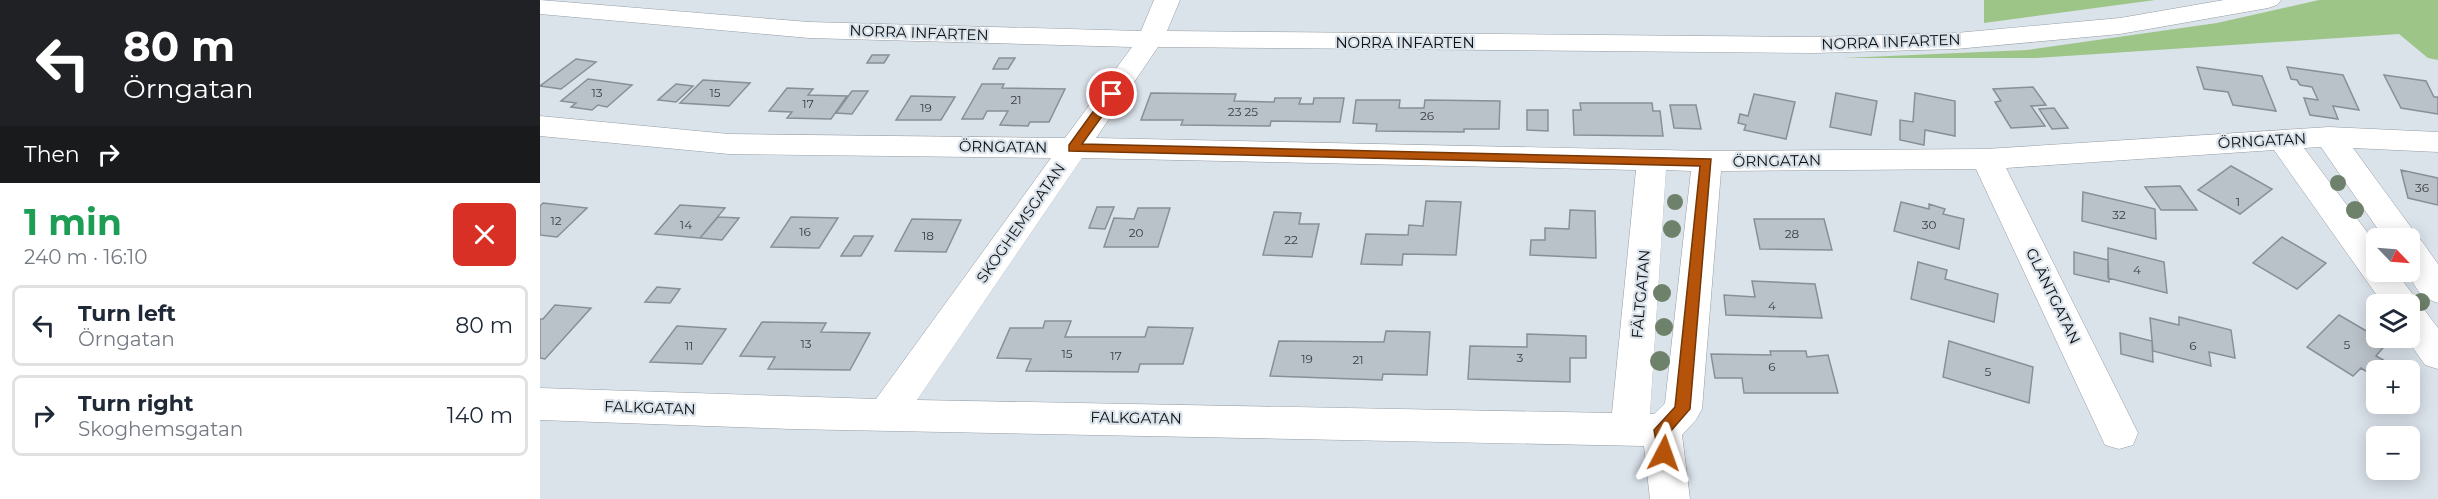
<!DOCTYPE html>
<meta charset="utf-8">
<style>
:root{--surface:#fff;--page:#f2f2f3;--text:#1f2937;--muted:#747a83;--line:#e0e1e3}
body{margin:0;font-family:Montserrat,sans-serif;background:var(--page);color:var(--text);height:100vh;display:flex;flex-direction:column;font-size:22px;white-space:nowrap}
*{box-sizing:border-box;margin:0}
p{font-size:20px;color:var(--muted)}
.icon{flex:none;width:33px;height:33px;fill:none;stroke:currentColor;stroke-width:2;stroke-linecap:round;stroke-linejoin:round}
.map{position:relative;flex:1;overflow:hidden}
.sheet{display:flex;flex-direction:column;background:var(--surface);width:540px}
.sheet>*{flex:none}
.hud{background:#202124;color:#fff;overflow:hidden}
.needle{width:39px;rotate:115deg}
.controls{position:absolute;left:1826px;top:228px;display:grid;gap:12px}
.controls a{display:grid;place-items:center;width:54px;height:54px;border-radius:9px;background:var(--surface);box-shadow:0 3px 15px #0003;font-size:30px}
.pin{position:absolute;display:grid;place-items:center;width:51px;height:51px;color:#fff;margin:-26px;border:3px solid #fff;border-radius:50%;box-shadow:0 2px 6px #0007}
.me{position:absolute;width:66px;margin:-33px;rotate:4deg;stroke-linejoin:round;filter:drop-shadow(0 0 4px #0008)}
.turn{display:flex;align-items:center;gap:21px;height:126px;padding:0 24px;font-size:27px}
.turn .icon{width:78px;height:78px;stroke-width:2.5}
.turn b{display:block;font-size:42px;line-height:51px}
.then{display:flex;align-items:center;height:57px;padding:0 24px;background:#0003;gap:12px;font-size:22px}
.round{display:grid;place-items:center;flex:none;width:63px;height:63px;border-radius:9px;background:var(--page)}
.headline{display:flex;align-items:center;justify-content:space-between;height:102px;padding:0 24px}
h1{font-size:36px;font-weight:700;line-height:45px;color:#1e9e55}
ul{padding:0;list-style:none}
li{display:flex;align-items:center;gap:18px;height:81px;margin:0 12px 9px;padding:0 12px;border:3px solid var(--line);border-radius:9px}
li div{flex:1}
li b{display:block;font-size:22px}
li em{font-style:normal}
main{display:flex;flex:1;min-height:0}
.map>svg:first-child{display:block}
.green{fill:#9dc587}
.building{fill:#bac2c9;stroke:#888f96;stroke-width:1.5}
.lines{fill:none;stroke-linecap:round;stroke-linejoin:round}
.minor-casing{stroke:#959da4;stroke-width:1}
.minor{fill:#fff;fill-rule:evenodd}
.tree{fill:#6e816a}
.route{fill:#b45309;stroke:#753606;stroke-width:1.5}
.labels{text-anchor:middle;stroke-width:4.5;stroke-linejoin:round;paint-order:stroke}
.number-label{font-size:12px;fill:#393d41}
.street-label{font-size:15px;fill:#0e1114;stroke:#dae2ea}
</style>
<main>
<section class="sheet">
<div class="hud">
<div class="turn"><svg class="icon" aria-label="left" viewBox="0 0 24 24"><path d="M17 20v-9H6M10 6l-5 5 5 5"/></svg><div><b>80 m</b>Örngatan</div></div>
<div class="then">Then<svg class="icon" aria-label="right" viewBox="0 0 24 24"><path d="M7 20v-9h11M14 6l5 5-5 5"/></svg></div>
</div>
<div class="headline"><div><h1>1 min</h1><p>240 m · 16:10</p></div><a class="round" style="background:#d93025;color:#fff"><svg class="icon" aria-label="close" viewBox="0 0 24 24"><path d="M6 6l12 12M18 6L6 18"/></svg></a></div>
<ul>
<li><svg class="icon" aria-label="left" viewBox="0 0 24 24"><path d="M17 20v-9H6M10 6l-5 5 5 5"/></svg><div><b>Turn left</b><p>Örngatan</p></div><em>80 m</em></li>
<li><svg class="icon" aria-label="right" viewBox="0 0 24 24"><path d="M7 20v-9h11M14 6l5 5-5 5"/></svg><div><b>Turn right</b><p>Skoghemsgatan</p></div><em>140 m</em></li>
</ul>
</section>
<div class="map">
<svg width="1898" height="499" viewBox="0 0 1898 499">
<rect width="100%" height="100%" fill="#dae2ea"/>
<path class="green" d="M1444,0H1615L1444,23Z
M1779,0H1898V60L1888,58L1859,34L1496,58H1304L1487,50L1677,23Z"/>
<path class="building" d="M332,55H349L344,63H327Z
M459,58H475L468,69H453Z
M36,59L56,62L21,89L0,86Z
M1657,67L1722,76L1736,111L1693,105L1688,92L1664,89Z
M1747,67L1803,75L1819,110L1793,106L1798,119L1770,115L1764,98L1778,100L1772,87L1760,85L1757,80L1751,79Z
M1844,75L1886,81L1894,97H1898V114L1861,108Z
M48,79L92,85L67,107L58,105L52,110L31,107L36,103L21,101Z
M163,80L210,83L189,106L140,103Z
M136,84L153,86L136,102L118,100Z
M442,84H464L462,88L525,89L509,122H490L488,126L460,125L468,111H447L443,119H422Z
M1493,87L1506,105L1491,106L1505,126L1471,128L1455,102L1461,101L1453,89Z
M247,88L273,89L268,95L307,96L291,119L247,118L252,112L229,111Z
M312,91H328L312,114L296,113Z
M611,93L696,94L694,101L734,102L735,98H761L759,104H773L774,98H804L800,122L731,121L730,126L641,125L643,120H601Z
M1296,93L1337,101L1331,135L1290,127Z
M1375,93L1415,101V136L1385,130L1384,145L1360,140V120L1373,122Z
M1214,94L1255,102L1246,139L1204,130L1206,125L1198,123L1200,114L1208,116Z
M371,96L415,97L401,120H356Z
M816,100H860L859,108H884L885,100L960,101L959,129H924V132L836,131L837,124L813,123Z
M1040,103H1112L1113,111H1120L1123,136L1034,135L1033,110H1041Z
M1130,105H1156L1161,129L1134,128Z
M1514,108L1528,128L1512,129L1499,109Z
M987,110H1008V131L987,130Z
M1691,166L1732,189L1700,214L1658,190Z
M1861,170L1898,178V205L1868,198Z
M1640,186L1657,210H1621L1605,187Z
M1543,192L1615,209L1616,239L1542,221Z
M886,201L921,202L916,255L863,254L862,265L821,264L826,234L868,235L869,225L883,226Z
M1361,202L1389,209V204L1405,209L1403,214L1424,219L1419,249L1354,231Z
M3,203L47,208L17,237L0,235V206Z
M140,205L185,208L160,238L115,234Z
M557,207H574L565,229L549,228Z
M598,208H630L618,247H564L574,218L594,219Z
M1030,210L1055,211L1056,258L990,255L991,240H1005V228L1029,229Z
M734,212L761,213L759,224H779L772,257L723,255Z
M178,217L199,218L182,240L160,238Z
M251,217L298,218L279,248L231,247Z
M372,219L421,220L406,252L355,251Z
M1214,219H1284L1292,250L1220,249Z
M314,236H333L321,256H301Z
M1742,237L1786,263L1757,289L1713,263Z
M1568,248L1624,262L1627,293L1568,278Z
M1534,252L1568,260L1569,282L1534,274Z
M1378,262L1407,270L1405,279L1458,294L1454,322L1371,299Z
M1212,281L1275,284L1282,318L1186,315L1184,295L1215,297Z
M117,287L140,289L130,303L105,302Z
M15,305L51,308L5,359L0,358V319H3Z
M1799,315L1847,343L1836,356L1845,361L1832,375L1821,368L1813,376L1767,347Z
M1639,317L1691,330L1695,358L1669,352L1671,366L1613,351L1610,318L1639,325Z
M505,321H531L525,337H605L608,327L653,328L643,364H600L598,372L486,371L491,359L457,358L470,328H503Z
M222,322L286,323L281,332L330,333L310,370L228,369L235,357L200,356Z
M137,326L186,329L162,364L110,362Z
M846,331L890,332L887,375L843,374L842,380L730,376L739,341L844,342Z
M1580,333L1612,341L1613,362L1581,354Z
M987,334L1046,336V358H1030V382L928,379L930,346L987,347Z
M1409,341L1493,367L1489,403L1403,377Z
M1230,351H1266L1267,357L1288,355L1298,393H1204L1202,378H1175L1171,354L1231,355Z"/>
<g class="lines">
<defs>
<path id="minor" d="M0,0L269,22L601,31L614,0H640L627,31L1274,37L1416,33L1580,18L1684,0H1741L1737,5L1728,8L1580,34L1416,49L1274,53L618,47L556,138L1167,151L1446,149L1789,127L1898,132V152L1813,148L1873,230L1877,239L1881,240L1898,264V303C1866,293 1869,266 1869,238H1844L1781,147L1764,148L1836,244V272H1856L1898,328V369L1885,365L1866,338H1869V304H1843L1734,150L1466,168L1598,433L1593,445L1579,449L1565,445L1436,169L1181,171L1162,409L1156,420L1142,435L1150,499H1110L1104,446L251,429L0,420V388L336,399L511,158L189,154L0,136V116L189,134L525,138L592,47L269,38L0,14ZM542,158L1096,170L1072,413L377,400ZM1126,170L1151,171L1125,403L1114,414H1110Z"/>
</defs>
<use href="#minor" class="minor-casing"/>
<use href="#minor" class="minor"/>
</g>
<g class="tree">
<circle cx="1798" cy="183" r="8"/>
<circle cx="1135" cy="202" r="8"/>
<circle cx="1815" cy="210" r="9"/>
<circle cx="1132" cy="229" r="9"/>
<circle cx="1122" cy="293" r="9"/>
<circle cx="1881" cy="302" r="9"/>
<circle cx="1124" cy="327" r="9"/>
<circle cx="1120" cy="361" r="10"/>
</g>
<path class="route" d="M572,90L578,94L542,144L1171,159L1150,409L1130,432L1132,453L1130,458H1119L1114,430L1135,407L1160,166L529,151V145L568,91Z"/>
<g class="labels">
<g class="number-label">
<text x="57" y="97">13</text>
<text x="175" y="97">15</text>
<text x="476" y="104">21</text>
<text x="268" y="108">17</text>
<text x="386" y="112">19</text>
<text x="703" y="116">23 25</text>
<text x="887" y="120">26</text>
<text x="1882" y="192">36</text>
<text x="1698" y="206">1</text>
<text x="1579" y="219">32</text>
<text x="16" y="225">12</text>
<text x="146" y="229">14</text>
<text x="1389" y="229">30</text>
<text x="265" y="236">16</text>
<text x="596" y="237">20</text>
<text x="1252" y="238">28</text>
<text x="388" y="240">18</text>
<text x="751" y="244">22</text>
<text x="1597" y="274">4</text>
<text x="1232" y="310">4</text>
<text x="266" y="348">13</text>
<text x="1807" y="349">5</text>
<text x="149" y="350">11</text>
<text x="1653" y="350">6</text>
<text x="527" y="358">15</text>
<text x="576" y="360">17</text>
<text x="980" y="362">3</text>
<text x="767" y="363">19</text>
<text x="818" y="364">21</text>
<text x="1232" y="371">6</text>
<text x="1448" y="376">5</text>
</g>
<g class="street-label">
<text transform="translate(379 33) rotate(2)" y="5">NORRA INFARTEN</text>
<text transform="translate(1351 42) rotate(-2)" y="5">NORRA INFARTEN</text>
<text x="865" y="48">NORRA INFARTEN</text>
<text transform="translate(1722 141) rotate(-3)" y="5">ÖRNGATAN</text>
<text transform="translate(463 147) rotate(1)" y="5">ÖRNGATAN</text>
<text transform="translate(1237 161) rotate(-1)" y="5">ÖRNGATAN</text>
<text transform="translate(481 223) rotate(-55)" y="5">SKOGHEMSGATAN</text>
<text transform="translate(1101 294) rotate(-85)" y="5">FÄLTGATAN</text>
<text transform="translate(1513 296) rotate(64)" y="5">GLÄNTGATAN</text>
<text transform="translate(110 408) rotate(2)" y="5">FALKGATAN</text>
<text transform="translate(596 418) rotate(1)" y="5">FALKGATAN</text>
</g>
</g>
</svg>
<div class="controls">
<a><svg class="needle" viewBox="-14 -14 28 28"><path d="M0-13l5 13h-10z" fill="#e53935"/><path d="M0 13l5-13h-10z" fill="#747a83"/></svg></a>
<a><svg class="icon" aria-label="layers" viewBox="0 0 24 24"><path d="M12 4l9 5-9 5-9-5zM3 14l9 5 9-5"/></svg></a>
<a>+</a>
<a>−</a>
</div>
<div class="pin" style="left:572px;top:94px;background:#d93025"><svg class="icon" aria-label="arrive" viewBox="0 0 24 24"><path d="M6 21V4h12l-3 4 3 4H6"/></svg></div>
<svg class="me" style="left:1124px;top:453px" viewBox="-20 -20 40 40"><path d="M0-17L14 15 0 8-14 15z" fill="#b45309" stroke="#fff" stroke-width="4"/></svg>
</div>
</main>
